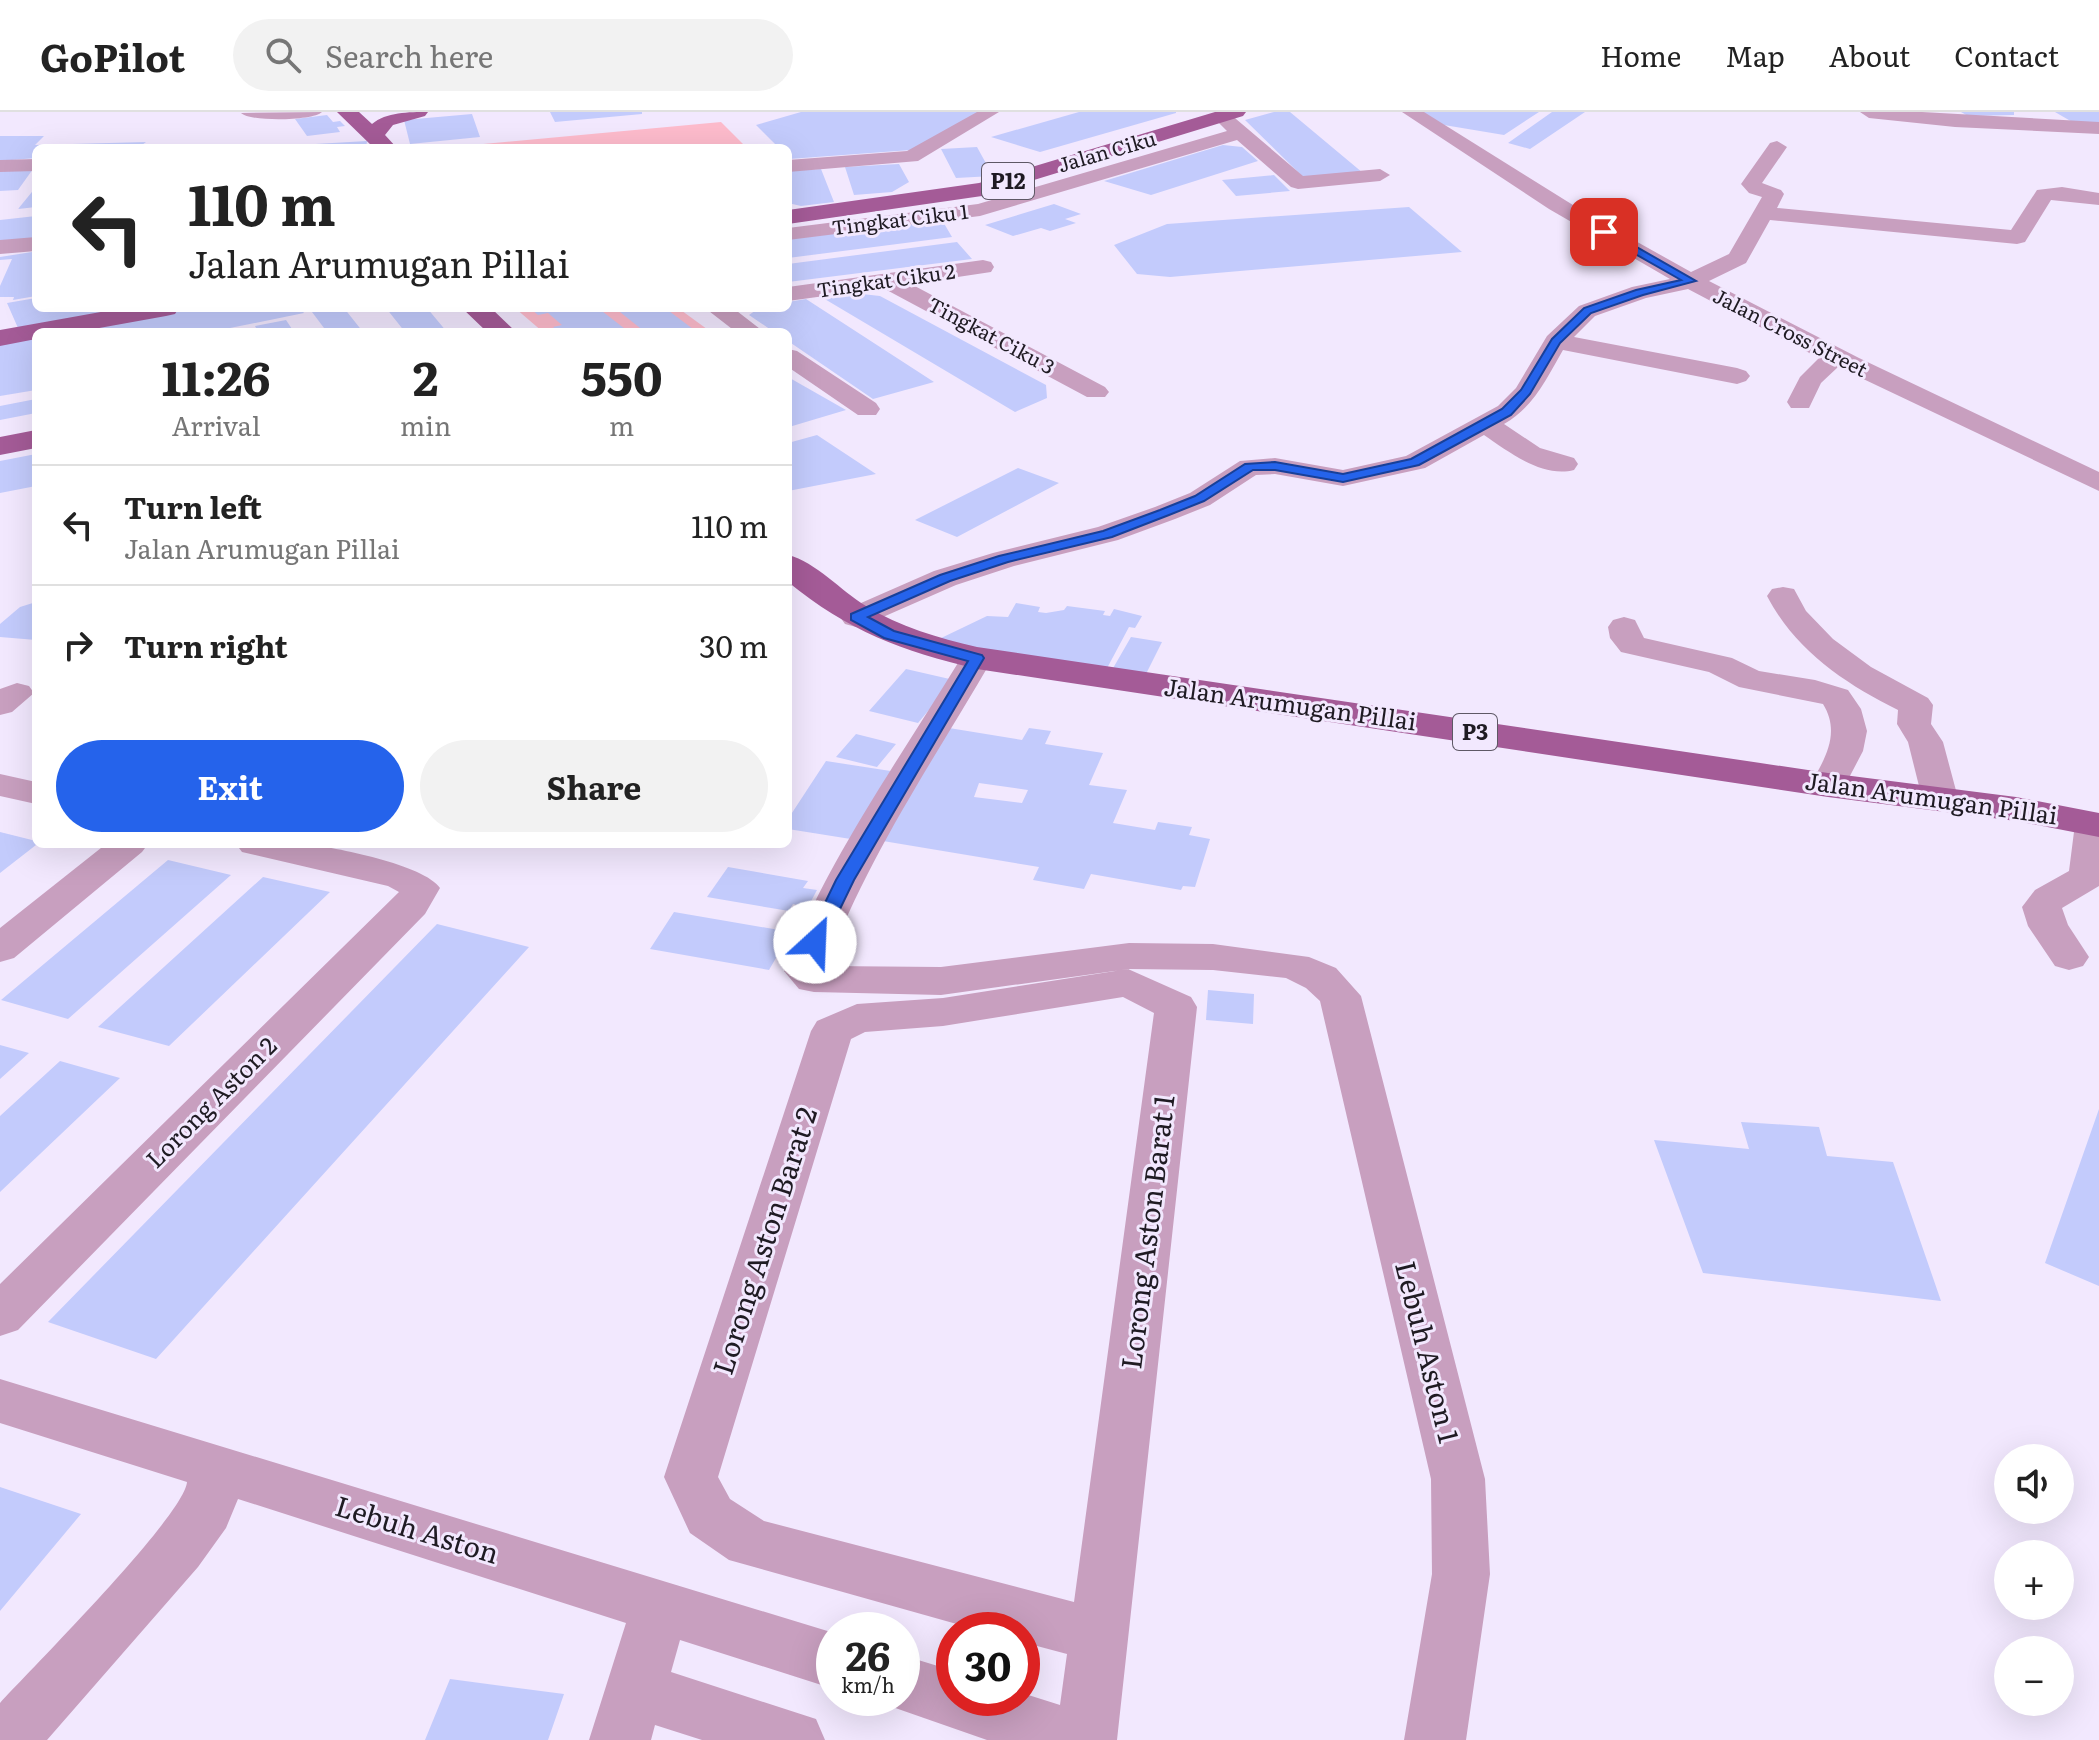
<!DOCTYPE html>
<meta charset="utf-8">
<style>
:root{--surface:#fff;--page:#f2f2f2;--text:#222;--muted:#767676;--line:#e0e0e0;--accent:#2563eb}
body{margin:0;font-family:Literata,serif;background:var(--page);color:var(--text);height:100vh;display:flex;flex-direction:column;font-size:30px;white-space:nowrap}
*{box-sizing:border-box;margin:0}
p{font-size:26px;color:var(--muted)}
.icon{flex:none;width:44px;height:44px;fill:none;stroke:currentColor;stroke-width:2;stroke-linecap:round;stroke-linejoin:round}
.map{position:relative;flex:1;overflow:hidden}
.sheet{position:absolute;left:32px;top:216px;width:760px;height:520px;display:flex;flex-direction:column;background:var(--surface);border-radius:12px;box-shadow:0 8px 32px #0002}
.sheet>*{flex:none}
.banner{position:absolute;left:32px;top:32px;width:760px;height:168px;border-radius:12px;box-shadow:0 8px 32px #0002;background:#fff;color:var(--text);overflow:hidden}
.tools{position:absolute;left:1994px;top:1332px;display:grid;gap:16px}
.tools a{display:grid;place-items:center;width:80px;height:80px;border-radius:50%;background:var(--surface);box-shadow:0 8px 32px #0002;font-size:40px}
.speed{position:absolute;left:816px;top:1500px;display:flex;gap:16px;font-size:40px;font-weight:700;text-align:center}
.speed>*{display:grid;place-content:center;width:104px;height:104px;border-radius:50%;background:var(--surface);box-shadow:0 8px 32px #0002;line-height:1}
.speed small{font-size:20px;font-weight:400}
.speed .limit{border:12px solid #d22;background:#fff;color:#111}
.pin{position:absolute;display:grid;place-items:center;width:68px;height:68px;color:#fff;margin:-34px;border-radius:16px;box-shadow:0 4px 12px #0006}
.me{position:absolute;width:88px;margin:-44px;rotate:25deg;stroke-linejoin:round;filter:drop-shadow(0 0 6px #0008)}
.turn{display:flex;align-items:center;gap:28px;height:168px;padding:0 24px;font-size:36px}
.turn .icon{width:104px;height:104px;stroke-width:2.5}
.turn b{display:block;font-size:56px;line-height:68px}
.eta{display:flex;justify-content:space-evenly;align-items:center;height:136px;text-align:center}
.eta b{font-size:48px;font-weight:700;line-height:56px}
.cta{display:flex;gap:16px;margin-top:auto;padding:16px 24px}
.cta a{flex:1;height:92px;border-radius:48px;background:var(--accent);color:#fff;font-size:32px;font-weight:700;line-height:92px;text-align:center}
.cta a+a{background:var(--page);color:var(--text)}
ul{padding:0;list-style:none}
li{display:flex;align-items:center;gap:24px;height:120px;padding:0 24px;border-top:2px solid var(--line)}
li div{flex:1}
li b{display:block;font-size:30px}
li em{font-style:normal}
header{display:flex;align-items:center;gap:48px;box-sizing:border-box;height:112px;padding:0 40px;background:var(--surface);border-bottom:2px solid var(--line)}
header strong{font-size:38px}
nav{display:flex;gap:44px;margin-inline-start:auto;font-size:28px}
.search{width:560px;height:72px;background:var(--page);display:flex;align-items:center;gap:20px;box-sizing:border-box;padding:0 28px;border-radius:44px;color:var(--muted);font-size:30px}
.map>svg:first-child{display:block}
.green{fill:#fdbbcc}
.building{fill:#c3cbfc;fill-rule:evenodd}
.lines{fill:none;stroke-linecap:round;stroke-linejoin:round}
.minor{fill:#c89fbf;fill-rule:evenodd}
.major{fill:#a45b97;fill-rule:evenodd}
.route{fill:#2563eb;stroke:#184099;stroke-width:2}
.labels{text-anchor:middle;stroke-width:6;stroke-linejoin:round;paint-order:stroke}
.far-street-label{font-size:20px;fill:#1f1b23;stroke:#f2e8fe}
.shield{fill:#f2e8fe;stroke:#5e5865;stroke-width:2}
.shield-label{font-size:22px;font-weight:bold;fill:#1f1b23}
.street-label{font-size:24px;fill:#1f1b23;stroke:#f2e8fe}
.near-street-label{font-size:28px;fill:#1f1b23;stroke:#f2e8fe}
</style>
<header>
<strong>GoPilot</strong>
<div class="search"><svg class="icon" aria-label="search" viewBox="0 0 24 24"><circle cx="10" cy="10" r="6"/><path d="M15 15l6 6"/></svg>Search here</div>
<nav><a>Home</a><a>Map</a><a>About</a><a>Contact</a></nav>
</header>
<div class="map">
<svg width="2099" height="1628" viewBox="0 0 2099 1628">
<rect width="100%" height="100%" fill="#f2e8fe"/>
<path class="green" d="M721,10L747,36L451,35Z
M515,196H678L711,220H543Z"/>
<path class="building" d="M550,0H642V2L555,10Z
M801,0H980L911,38L789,47L788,36H779L756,13Z
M1079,0H1176V1L1040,40L991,25Z
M1274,0H1290L1363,61L1303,65L1245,8Z
M1418,0H1539L1504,23L1444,13Z
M1552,0H1585L1530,37L1508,31Z
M1961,0H2014V3L1968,4Z
M2055,0H2099V10L2074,11Z
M472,2L480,25L410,32L404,8Z
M327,3L333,10L340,9L345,14L337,15L340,20L307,24L295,7Z
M0,24H44L35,33L146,30L138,36H36V46L0,49Z
M367,29L366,36H315V32Z
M1223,33L1242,35L1258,49L1151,83L1104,69Z
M977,35L993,64L956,66L941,37Z
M899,52L909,70L892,80L854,83L845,55Z
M33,57L18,78L0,79V59Z
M821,57L834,90L801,94L788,91V59Z
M1274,63L1290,79L1236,84L1222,68Z
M36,75V95L18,97Z
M1054,92L1081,102L1065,107L1076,111L1050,119L1041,116L1013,124L985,113Z
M1409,95L1462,140L1170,165L1137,162L1114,133L1167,112Z
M36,104V127L0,131V108Z
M942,108L952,125L788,146V127Z
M957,130L972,147L788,170V152Z
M32,140H36V184L13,188L14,185H0V174L12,147L0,148V145Z
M853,181L880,184L1046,273L1047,286L1015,300L823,186Z
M36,186V196H114L116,199L18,216L7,191Z
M806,187L934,270L873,287L788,229V220H774L749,203L759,196H788V190Z
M196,196H300L304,201L230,216L233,220H72Z
M309,196H344L363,220H327Z
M386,196H427L447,220H405Z
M598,196L629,220H559L553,215L562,213L548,201L538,203L531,197Z
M615,196H665L697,220H645Z
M286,208L294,220H258L255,214Z
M36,225V278L0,284V232Z
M788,265L846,298L789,315Z
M36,287V301L0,308V294Z
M817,323L876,362L788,379V331Z
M36,342V374L0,381V349Z
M1018,356L1059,371L957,425L915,408Z
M36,490V528L0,525V512L20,495Z
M1016,491L1040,495L1038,500L1046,501L1064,498L1067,494L1105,499L1103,503L1110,504L1114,497L1142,504L1135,516L1129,515L1105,560L937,528L987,504L1008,505Z
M1131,525L1162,530L1145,564L1112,558Z
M906,557L954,568L918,611L869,599Z
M949,616L1022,628L1029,616L1051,619L1045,632L1103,641L1089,673L1127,678L1113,711L1155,718L1158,710L1192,715L1189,723L1210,727L1195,775L1183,774L1181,778L1091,762L1084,777L1033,768L1039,755L883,729ZM979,671L1028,678L1022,691L974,685Z
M856,622L896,632L877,655L836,645Z
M826,649L897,660L857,728L788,717V707Z
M0,720L36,729V733L0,761Z
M168,748L231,763L68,907L1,888Z
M728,755L808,769L803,776L817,778L808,795L793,792L789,799L707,785Z
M263,765L330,780L169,934L98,915Z
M674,800L791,820L769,858L650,837Z
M437,812L529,835L156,1247L48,1210Z
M1208,878L1254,882L1253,912L1206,908Z
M0,933L29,941L0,967Z
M60,949L120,966L0,1080V1004Z
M2099,997V1174L2045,1151Z
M1741,1010L1819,1015L1827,1044L1893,1050L1941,1189L1703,1161L1654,1028L1749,1037Z
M0,1375L81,1402L0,1499Z
M450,1567L564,1582L548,1628H425Z"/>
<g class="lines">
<path class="minor" d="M322,0C313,9 250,10 241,1Z
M977,0H999L918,49L788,60V48L907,39Z
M1220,0L1229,1L1303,64L1380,57L1390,63L1380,69L1298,77L1291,75L1237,28L980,104L788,128V116L978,92L1227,19L1213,5Z
M1402,0H1424L1589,103L1691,160L1729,142L1762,85L1749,81L1741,72L1770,31L1777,29L1787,35L1762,71L1781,78L1784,82L1777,96L2011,118L2037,78L2062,75L2099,81V93L2051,88L2025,130L2017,132L1770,108L1746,151L1709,169L1859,246L2099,360V379L1838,255L1821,271L1809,296H1791L1787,290L1800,265L1819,246L1688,177L1646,186L1595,204L1574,225L1737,256L1746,259L1750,264L1746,269L1737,272L1563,238C1547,266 1533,296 1504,312L1540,336L1574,346L1578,352L1574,358C1542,366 1509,340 1484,323L1425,356L1343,374L1275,362L1256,363L1210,393L1175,407L1118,428L1014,454L956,473L867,512L856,515L845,512L840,505L845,498L934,459L993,441L1098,415L1155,395L1190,381L1240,349L1275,346L1343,358L1406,344L1498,294L1516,276L1547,224L1579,194L1632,175L1670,167L1549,97Z
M1860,0H1922L2099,10V22L1955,15L1869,6Z
M36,47V59L0,60V48Z
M36,125V139L0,142V128Z
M983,148L991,150L994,155L991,160L911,172L1105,275L1109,280L1105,285H1087L883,176L788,189V175Z
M705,196H733L764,220H736Z
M788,237L797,239L876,291L880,297L876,303H858L788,255Z
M1783,475L1794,477L1806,499L1833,527L1871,555L1928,586L1933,593L1931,612L1943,630L1958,686L1953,694L1940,697L1927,694L1922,686L1908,630L1897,612L1898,598C1845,572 1795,538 1767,484L1772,477Z
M1624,505L1635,508L1644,526L1732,546L1759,559L1815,568L1848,578L1861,597L1867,619L1863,639L1841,681L1828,684L1815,681L1810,673C1825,647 1841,621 1823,592L1739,575L1709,560L1621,540L1610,526L1608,515L1613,508Z
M977,536L989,539L993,546C935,646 867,745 827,854L941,855L1129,831L1213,832L1309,845L1336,856L1361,884L1485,1367L1490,1462L1466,1628H1404L1432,1462L1431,1367L1320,889L1306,876L1286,866L1213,858L1129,857L941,883L814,880L799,877L784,859C827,748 899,648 961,546L965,539Z
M17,571L29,574L34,581L12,600L0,603V577Z
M0,662L36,670V692L0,684Z
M2094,701L2099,702V774L2062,796L2068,813L2089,845L2083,854L2069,858L2055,854L2028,814L2022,795L2035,778L2069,759L2075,712L2081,704Z
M106,732H148L142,740L14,846L0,850V816Z
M236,732C259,732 283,730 305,732C334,735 425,753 440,776L425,802L18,1218L0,1224V1172L399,780L388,774L242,740Z
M1128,857L1191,885L1197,895L1117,1628H987L881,1591L879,1586H902V1543L954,1559V1586H1022V1581L1060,1593L1067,1542L1022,1530V1518H978L729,1448L690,1421L664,1365L811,919L817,909L857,892L943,886ZM1123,885L1154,901L1074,1490L764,1409L730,1387L718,1365L851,927L865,920L943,914Z
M0,1267L834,1521V1577L680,1528L671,1560L816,1607L825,1628H702L655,1613L651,1628H589L626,1511L238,1387L226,1416L198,1455L47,1628H0V1591C32,1556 184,1404 187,1370L0,1311Z"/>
<path class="major" d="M337,0H359L372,12C386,0 409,0 428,0L425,4L393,13L385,23L397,36H374Z
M1215,0H1246L1243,4L982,84L788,112V98L979,71Z
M123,196H179L175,202L166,204L77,220H36V227L0,234V218Z
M462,196H491L516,220H487Z
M36,318V336L0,343V325Z
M788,443C816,450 841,479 866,494C900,515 938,526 977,535L1828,661L2016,685L2099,701V725L2016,709L1828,685L977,557C902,539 848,519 788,470Z"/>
</g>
<path class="route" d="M1600,118H1607L1696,169L1643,183L1591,201L1560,231L1530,282L1511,303L1419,353L1343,370L1275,358H1253L1204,389L1169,403L1112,425L1008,450L950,469L868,505L894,519L982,543L984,546L854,768L824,830L815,836L808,834L806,830L836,768L968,549L884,526L851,508V502L940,463L999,444L1103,419L1160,398L1195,384L1245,352L1275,350L1343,362L1411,347L1502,297L1521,278L1552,227L1584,196L1636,178L1681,168L1600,122Z"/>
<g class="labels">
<g class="far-street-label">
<text transform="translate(1107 40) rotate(-16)" y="7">Jalan Ciku</text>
<text transform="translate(900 108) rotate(-7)" y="7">Tingkat Ciku 1</text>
<text transform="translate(886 169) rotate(-8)" y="7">Tingkat Ciku 2</text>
<text transform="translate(1790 221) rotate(27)" y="7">Jalan Cross Street</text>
<text transform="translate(991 224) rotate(28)" y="7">Tingkat Ciku 3</text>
</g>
<g class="shield">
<rect x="982" y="51" width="52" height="36" rx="6"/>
<rect x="1453" y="602" width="44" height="36" rx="6"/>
</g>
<g class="shield-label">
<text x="1008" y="77">P12</text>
<text x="1475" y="628">P3</text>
</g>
<g class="street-label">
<text transform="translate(1290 593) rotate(8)" y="8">Jalan Arumugan Pillai</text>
<text transform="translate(1931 687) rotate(8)" y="8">Jalan Arumugan Pillai</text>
<text transform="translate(212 991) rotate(-45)" y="8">Lorong Aston 2</text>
</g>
<g class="near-street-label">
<text transform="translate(1148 1120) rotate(-83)" y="10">Lorong Aston Barat 1</text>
<text transform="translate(765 1129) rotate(-72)" y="10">Lorong Aston Barat 2</text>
<text transform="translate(1427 1240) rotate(76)" y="10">Lebuh Aston 1</text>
<text transform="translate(417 1418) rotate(17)" y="10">Lebuh Aston</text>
</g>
</g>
</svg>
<div class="tools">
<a><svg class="icon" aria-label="sound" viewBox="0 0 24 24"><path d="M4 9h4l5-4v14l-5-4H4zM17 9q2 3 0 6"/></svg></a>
<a>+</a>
<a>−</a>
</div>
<div class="speed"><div>26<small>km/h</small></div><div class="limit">30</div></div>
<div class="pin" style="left:1604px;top:120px;background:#d93025"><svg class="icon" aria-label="arrive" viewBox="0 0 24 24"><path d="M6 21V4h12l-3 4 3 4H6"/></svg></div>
<svg class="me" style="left:815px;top:830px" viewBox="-20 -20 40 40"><circle r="19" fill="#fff"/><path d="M0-13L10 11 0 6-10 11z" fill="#2563eb"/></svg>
<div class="banner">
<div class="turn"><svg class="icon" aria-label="left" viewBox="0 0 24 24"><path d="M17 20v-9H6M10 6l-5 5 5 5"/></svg><div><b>110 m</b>Jalan Arumugan Pillai</div></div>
</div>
<section class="sheet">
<div class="eta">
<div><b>11:26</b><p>Arrival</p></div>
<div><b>2</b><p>min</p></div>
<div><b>550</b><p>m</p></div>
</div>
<ul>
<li><svg class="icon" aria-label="left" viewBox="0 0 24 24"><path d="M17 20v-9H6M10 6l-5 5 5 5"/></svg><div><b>Turn left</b><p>Jalan Arumugan Pillai</p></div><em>110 m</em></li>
<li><svg class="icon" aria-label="right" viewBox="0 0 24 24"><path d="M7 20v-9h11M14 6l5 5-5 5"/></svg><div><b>Turn right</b></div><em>30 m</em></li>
</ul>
<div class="cta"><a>Exit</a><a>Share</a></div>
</section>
</div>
